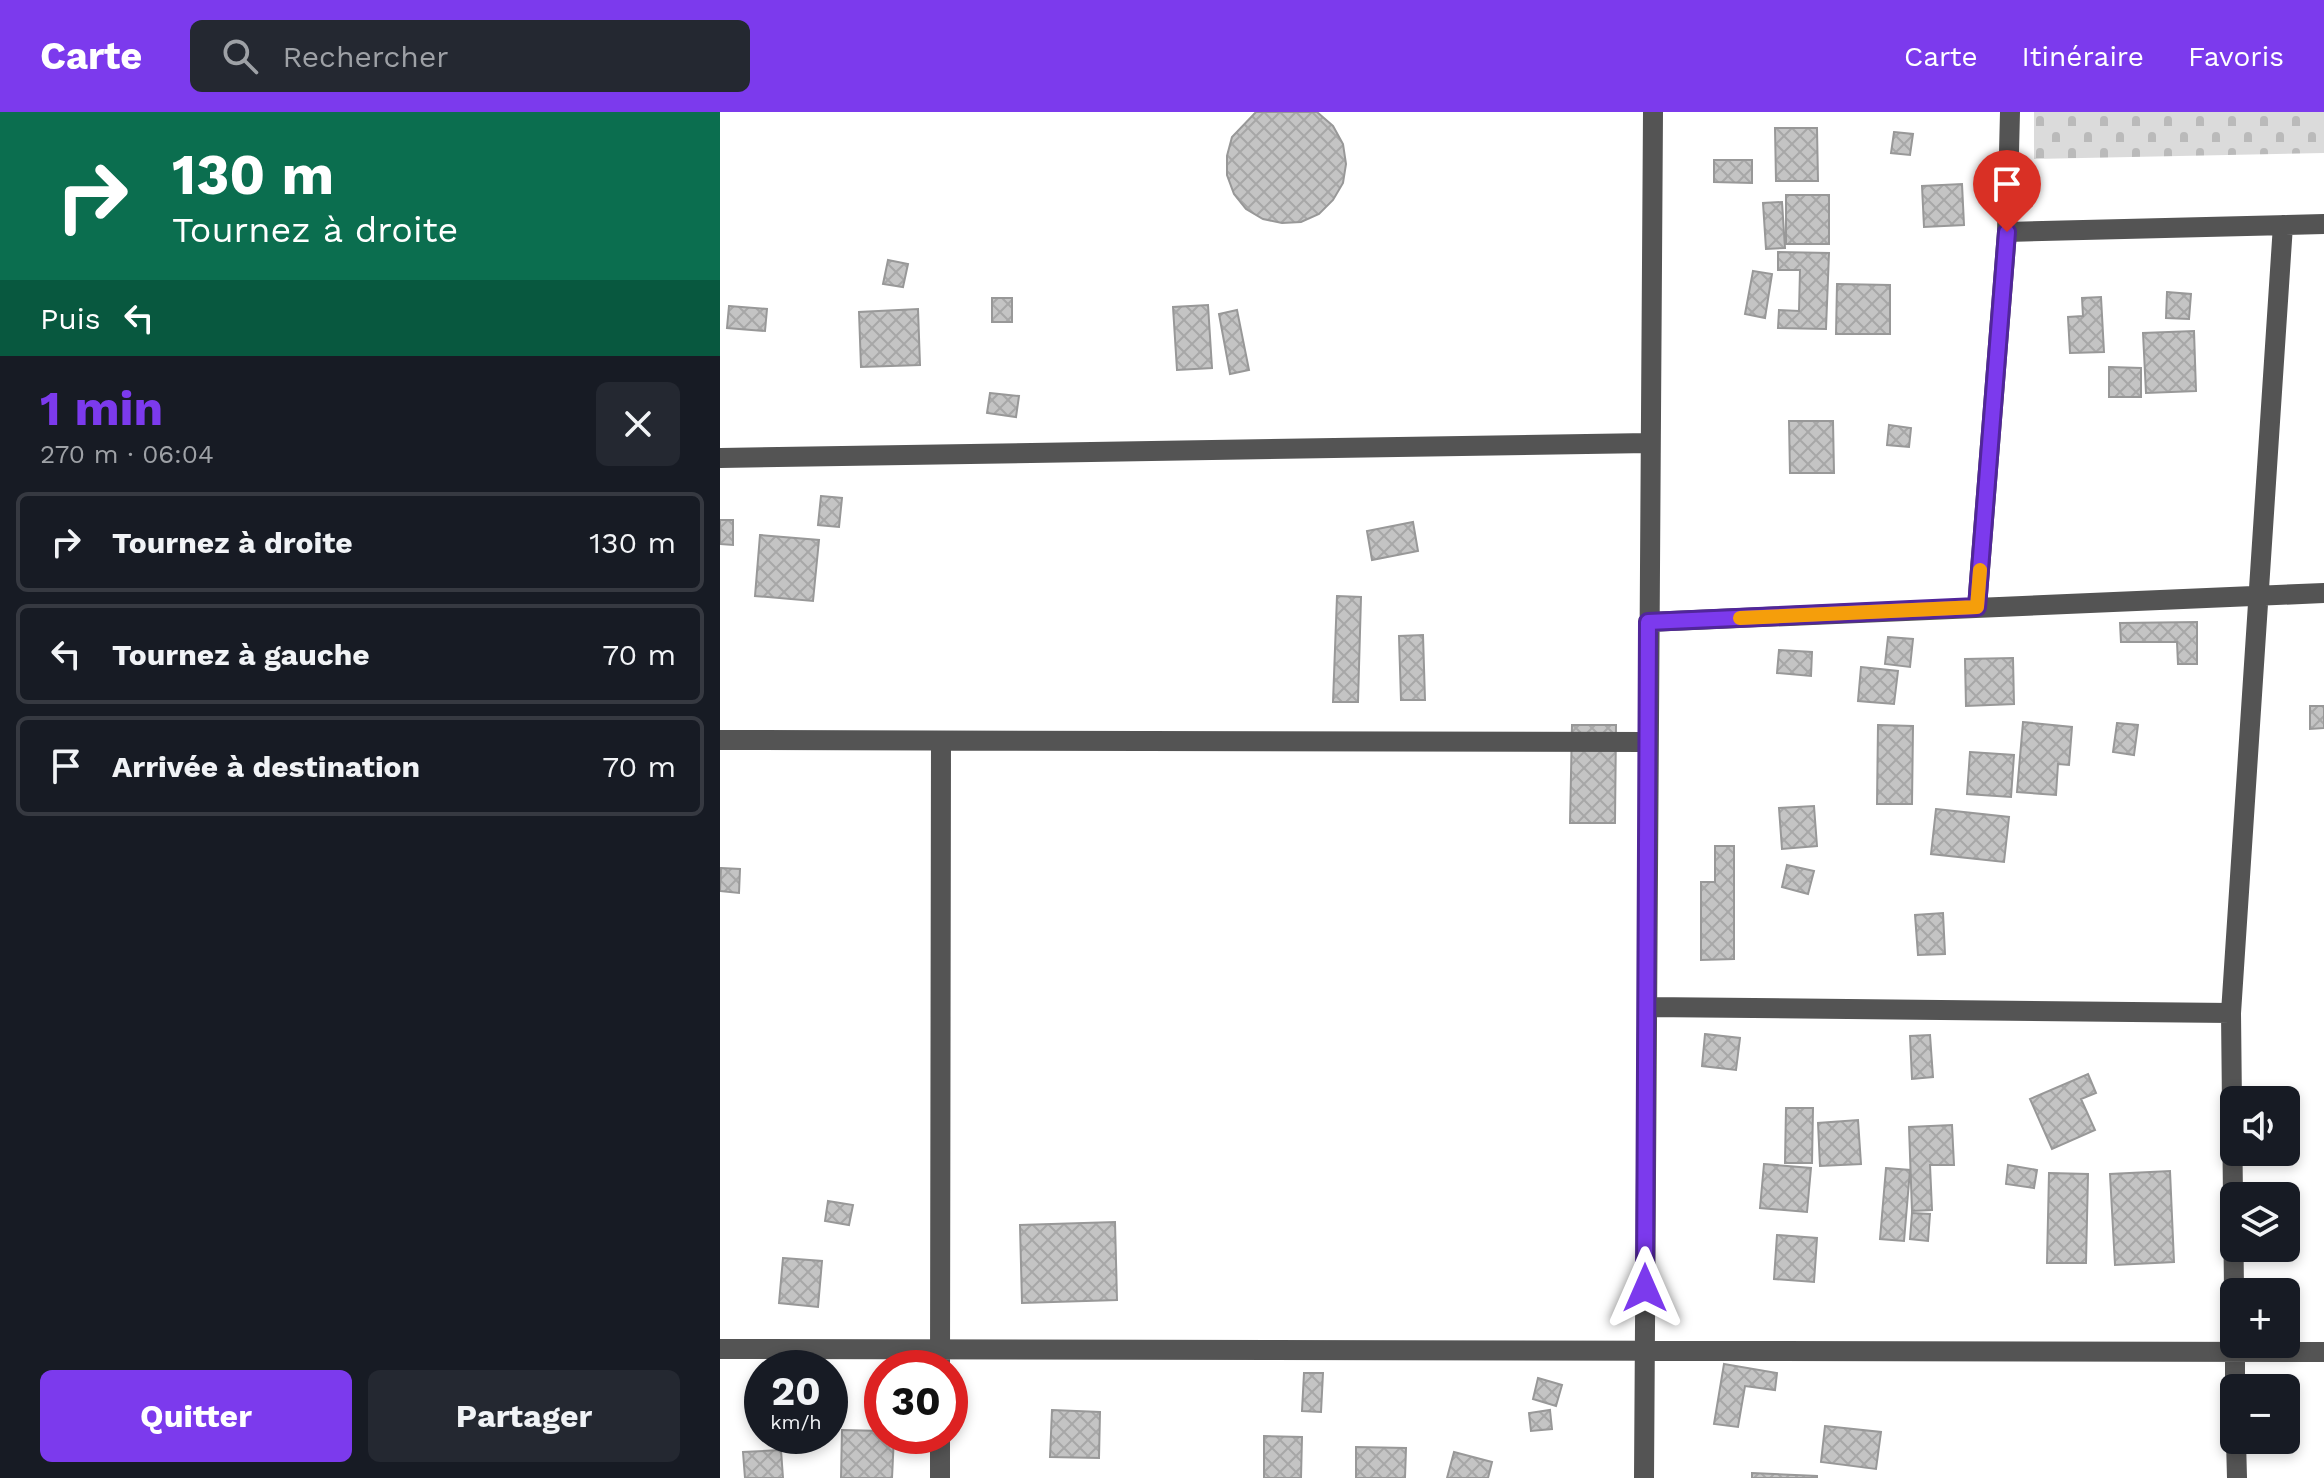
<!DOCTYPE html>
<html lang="fr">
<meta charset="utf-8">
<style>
:root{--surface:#171b24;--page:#242831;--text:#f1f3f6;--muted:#9ea1a6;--line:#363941;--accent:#7c3aed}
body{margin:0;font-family:"Work Sans",sans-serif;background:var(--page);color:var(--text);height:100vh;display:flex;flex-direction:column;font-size:30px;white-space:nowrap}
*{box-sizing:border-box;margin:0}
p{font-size:26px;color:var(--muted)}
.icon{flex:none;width:44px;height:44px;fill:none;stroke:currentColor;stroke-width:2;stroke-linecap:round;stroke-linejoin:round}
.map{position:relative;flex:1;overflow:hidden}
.drawer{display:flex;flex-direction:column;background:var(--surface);width:720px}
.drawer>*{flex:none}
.guide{background:#0b6e4f;color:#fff;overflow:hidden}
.buttons{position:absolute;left:1500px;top:974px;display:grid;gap:16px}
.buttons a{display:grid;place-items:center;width:80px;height:80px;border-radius:12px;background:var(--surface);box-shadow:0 4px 12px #0003;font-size:40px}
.speed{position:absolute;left:24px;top:1238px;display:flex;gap:16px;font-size:40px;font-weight:700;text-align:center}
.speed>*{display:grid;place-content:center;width:104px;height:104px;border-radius:50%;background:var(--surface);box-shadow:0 4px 12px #0003;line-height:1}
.speed small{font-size:20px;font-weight:400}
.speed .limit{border:12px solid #d22;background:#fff;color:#111}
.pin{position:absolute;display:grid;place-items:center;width:68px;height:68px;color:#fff;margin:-82px -34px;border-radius:50% 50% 50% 0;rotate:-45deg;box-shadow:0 0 8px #0007}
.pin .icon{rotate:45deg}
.me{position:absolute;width:88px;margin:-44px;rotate:0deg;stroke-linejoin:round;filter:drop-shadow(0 0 6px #0008)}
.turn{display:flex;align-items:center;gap:28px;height:168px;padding:0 40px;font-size:36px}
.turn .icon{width:104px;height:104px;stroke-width:2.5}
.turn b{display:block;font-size:56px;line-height:68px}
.then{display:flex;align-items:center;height:76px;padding:0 40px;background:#0003;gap:16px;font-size:30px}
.round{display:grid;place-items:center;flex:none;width:84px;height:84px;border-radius:12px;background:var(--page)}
.head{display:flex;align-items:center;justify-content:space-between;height:136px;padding:0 40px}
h1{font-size:48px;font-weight:700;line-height:60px;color:var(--accent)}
.cta{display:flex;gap:16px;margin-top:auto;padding:16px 40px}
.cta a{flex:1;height:92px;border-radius:12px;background:var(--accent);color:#fff;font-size:32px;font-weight:700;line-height:92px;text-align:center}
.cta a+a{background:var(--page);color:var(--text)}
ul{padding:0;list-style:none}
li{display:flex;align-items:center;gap:24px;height:100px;margin:0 16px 12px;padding:0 24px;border:4px solid var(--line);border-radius:12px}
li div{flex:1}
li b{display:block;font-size:30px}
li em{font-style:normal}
header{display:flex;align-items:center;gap:48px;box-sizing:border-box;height:112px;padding:0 40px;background:var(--accent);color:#fff}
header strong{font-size:38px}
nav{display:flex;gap:44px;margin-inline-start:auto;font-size:28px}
.search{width:560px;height:72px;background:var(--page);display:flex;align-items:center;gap:20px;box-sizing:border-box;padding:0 28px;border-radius:12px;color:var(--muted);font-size:30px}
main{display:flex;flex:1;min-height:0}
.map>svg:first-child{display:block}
.cemetery{fill:url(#cemetery-stones)}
.building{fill:url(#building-cross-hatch);stroke:#989898;stroke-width:2}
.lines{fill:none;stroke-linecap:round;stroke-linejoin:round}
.minor{stroke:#545454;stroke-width:20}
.route-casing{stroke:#51269a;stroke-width:20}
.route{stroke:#7c3aed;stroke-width:14}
.slow{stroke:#f59e0b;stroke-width:14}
</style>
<header>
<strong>Carte</strong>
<div class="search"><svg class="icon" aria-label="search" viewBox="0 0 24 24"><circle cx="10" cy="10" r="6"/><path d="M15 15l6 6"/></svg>Rechercher</div>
<nav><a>Carte</a><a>Itinéraire</a><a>Favoris</a></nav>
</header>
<main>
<section class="drawer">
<div class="guide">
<div class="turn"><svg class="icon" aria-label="right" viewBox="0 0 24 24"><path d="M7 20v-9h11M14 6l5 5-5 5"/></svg><div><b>130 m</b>Tournez à droite</div></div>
<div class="then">Puis<svg class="icon" aria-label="left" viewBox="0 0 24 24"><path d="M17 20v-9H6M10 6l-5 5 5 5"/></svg></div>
</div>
<div class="head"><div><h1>1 min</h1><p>270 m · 06:04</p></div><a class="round"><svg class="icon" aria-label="close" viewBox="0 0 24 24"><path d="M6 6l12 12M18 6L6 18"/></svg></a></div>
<ul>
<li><svg class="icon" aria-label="right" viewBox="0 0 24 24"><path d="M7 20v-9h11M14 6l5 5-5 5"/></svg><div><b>Tournez à droite</b></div><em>130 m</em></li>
<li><svg class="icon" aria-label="left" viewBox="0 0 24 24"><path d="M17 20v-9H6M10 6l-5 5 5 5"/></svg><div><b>Tournez à gauche</b></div><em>70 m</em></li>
<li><svg class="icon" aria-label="arrive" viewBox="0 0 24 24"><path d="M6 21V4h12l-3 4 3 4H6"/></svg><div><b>Arrivée à destination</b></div><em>70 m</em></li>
</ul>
<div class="cta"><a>Quitter</a><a>Partager</a></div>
</section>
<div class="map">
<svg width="1604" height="1366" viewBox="0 0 1604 1366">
<defs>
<pattern id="cemetery-stones" width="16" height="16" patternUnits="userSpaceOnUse" patternTransform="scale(2)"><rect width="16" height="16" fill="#dbdbdb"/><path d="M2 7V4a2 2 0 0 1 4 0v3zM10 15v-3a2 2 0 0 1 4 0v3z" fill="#bababa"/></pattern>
<pattern id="building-cross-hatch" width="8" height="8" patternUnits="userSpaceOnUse" patternTransform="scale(2)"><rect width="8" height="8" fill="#c4c4c4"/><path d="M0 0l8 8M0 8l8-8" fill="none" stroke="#a7a7a7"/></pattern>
</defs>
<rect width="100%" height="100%" fill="#fff"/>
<path class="cemetery" d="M1314,0H1604V41L1314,47Z"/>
<path class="building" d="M536,0H597L613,14L623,32L626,52L623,71L613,88L599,102L581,110L562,111L543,107L526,97L514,82L507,63V44L512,25Z
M1055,16H1097L1098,69H1056Z
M1174,20L1193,22L1190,43L1171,41Z
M994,48H1032V71L994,70Z
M1242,72L1244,113L1204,115L1202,74Z
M1066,83H1109V132H1066Z
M1062,90L1065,136L1046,137L1043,91Z
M1058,140L1109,141L1106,217L1058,216L1059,198L1079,199L1080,158H1058Z
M168,148L188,152L183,175L163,172Z
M1033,159L1052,162L1045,206L1025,202Z
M1117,172L1170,173V222H1116Z
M1447,180L1471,182L1469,207L1446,206Z
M1381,185L1384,240L1350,241L1348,205L1363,204L1362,186Z
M272,186H292V210H272Z
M488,193L492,256L457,258L453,195Z
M9,194L47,197L45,219L7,216Z
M198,197L200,253L141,255L139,200Z
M517,198L529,258L510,262L499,202Z
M1474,219L1476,279L1426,281L1423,221Z
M1389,255L1421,256V285H1389Z
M270,281L299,284L296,305L267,301Z
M1069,309H1113L1114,361H1070Z
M1169,313L1191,316L1189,335L1167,333Z
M101,384L122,386L119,415L98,413Z
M0,408H13V433L0,432Z
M693,410L698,439L652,448L647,419Z
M40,423L99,428L93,489L35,484Z
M617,484L641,485L638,590H613Z
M1477,510V552H1458L1457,530H1401L1400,511Z
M703,523L705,588H681L679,524Z
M1168,525L1193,527L1190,555L1165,552Z
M1059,538L1092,540L1091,564L1057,561Z
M1293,546L1294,592L1246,594L1245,547Z
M1141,555L1178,559L1174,592L1138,589Z
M1590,594H1604V616L1590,617Z
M1303,610L1352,615L1349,653L1338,652L1336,683L1297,680Z
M1397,611L1418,613L1414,643L1393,640Z
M852,613H896L895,711H850Z
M1158,613L1193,614L1192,692H1157Z
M1250,640L1294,643L1291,685L1247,682Z
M1094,694L1097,734L1062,737L1059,696Z
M1216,697L1289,705L1284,750L1211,742Z
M995,734H1014V847L981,848V770H995Z
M1067,753L1094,759L1088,782L1062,775Z
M1,756L20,757L19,781L0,779Z
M1223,801L1225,842L1198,843L1195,803Z
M985,922L1020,926L1016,958L982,954Z
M1210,923L1213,965L1192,967L1190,924Z
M1368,962L1376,981L1361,987L1375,1018L1332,1037L1310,987Z
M1066,996H1093L1092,1051H1065Z
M1138,1008L1141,1052L1100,1054L1098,1011Z
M1232,1013L1234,1053H1210L1212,1098L1192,1099L1189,1015Z
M1044,1052L1091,1056L1087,1100L1040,1096Z
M1288,1053L1317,1058L1314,1076L1286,1072Z
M1166,1056L1190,1058L1184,1129L1160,1127Z
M1450,1059L1454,1150L1395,1153L1390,1062Z
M1329,1061L1368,1062L1366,1151H1327Z
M108,1089L133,1093L129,1113L105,1109Z
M1192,1101L1210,1102L1208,1129L1190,1127Z
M395,1110L397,1188L302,1191L300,1113Z
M1057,1123L1097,1126L1094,1170L1054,1167Z
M63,1146L102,1149L98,1195L59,1191Z
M1004,1252L1057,1261L1055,1278L1025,1274L1018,1315L994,1312Z
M584,1261H603L601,1300L582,1299Z
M818,1266L842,1273L836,1294L813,1287Z
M332,1298L380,1300L379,1346L330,1345Z
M830,1298L832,1317L811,1319L809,1301Z
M1105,1314L1161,1320L1156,1357L1101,1350Z
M122,1318L162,1319V1324H174L172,1366H121Z
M544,1324L582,1325L581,1366H544Z
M636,1335L686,1336L685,1366H636Z
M61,1338L63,1366H25L23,1340Z
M734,1340L772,1350L768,1366H727Z
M1032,1361L1097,1364V1366H1032Z"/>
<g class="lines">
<path class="minor" d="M1287,120L1290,0
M0,346L929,331
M1257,495L1287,120L1604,112
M928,510L1604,481
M0,628L928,630
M927,895L1511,901
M1514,1180L1511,901L1563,113
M1515,1232V1276
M0,1237L1604,1240
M220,1256L221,629
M1516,1328L1517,1366
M220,1366V1324
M924,1366L933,0"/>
</g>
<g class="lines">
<defs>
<path id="route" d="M925,1176L928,510L1257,495L1287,120"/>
</defs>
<use href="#route" class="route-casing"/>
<use href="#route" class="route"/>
<path class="slow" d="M1020,506L1257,495L1260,458"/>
</g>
</svg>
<div class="buttons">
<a><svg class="icon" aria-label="sound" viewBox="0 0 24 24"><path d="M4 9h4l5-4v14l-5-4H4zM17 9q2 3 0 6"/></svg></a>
<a><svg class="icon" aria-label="layers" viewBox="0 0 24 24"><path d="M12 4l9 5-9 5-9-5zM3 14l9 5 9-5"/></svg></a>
<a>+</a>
<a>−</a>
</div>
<div class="speed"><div>20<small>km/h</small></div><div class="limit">30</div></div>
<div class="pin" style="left:1287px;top:120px;background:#d93025"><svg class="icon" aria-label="arrive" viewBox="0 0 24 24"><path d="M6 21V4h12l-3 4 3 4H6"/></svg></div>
<svg class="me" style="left:925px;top:1176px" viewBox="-20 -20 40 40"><path d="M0-17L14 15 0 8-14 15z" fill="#7c3aed" stroke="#fff" stroke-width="4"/></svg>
</div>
</main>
